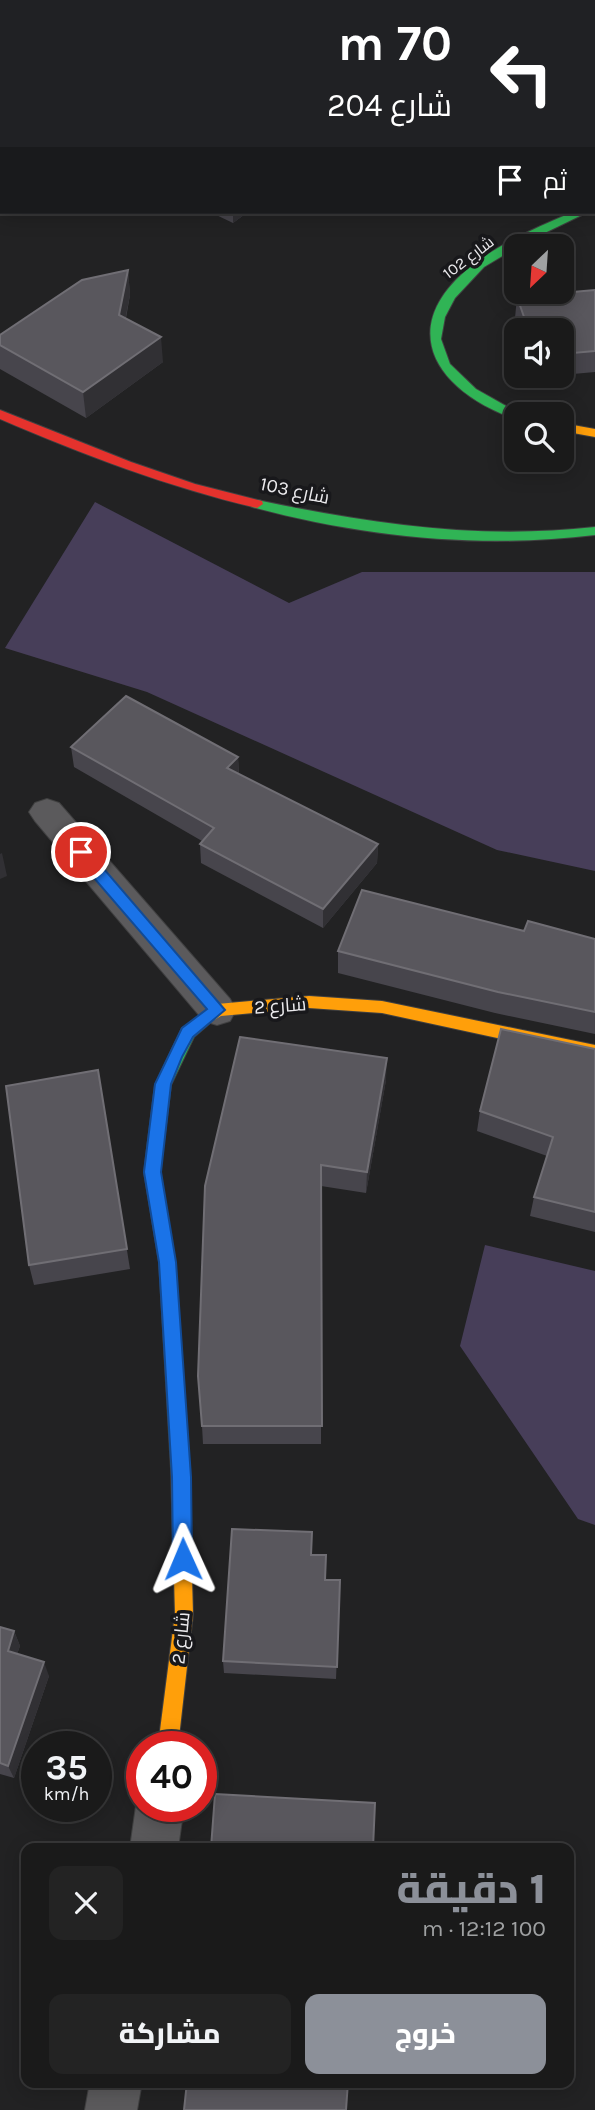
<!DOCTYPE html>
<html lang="ar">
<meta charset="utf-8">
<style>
:root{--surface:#1a1a1a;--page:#232323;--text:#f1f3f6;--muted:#9fa1a2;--line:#383839;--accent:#8c9099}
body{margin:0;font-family:Karla,Cairo,sans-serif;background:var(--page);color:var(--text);direction:rtl;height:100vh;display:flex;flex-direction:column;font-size:26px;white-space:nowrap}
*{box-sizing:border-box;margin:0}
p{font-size:23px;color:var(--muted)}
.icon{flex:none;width:38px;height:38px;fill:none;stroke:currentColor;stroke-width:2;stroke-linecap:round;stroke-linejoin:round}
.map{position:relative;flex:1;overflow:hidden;direction:ltr}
.details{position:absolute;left:21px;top:1843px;width:553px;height:245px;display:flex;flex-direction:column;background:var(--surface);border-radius:14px;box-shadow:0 4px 18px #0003,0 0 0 2px var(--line);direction:rtl}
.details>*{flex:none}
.hud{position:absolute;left:0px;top:0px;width:595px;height:214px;box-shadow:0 4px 18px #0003,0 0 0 2px var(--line);direction:rtl;background:#202124;color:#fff;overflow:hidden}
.needle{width:46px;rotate:205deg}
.tools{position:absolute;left:504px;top:234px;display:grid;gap:14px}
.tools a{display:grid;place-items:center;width:70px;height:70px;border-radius:14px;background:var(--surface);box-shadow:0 4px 18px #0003,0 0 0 2px var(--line);font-size:35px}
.speed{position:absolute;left:21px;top:1731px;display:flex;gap:14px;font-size:35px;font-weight:700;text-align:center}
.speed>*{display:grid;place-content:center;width:91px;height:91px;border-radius:50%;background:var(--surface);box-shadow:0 4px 18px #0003,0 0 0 2px var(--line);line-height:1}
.speed small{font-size:18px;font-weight:400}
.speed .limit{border:10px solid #d22;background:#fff;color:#111}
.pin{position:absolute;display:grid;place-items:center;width:60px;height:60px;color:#fff;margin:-30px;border:4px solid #fff;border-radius:50%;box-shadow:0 2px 7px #0007}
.me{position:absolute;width:77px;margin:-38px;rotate:359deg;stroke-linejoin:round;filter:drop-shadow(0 0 5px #0008)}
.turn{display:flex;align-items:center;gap:24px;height:147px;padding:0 28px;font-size:32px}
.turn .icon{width:91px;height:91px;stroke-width:2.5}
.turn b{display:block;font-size:49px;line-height:60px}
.then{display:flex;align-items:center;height:66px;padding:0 28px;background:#0003;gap:14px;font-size:26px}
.round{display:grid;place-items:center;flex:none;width:74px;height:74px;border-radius:14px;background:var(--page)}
.overview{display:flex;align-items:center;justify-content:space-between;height:119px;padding:0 28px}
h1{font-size:42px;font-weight:800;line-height:52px;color:var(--accent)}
.primary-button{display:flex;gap:14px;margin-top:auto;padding:14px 28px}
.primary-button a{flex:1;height:80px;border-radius:14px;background:var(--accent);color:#fff;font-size:28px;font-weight:800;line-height:80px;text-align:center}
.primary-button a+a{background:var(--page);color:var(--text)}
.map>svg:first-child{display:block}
.forest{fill:#473e59}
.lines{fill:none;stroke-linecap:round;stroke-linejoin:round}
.street-casing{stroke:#404041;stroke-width:2}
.fast-casing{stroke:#404041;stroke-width:2}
.slow-casing{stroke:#404041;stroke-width:2}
.jam-casing{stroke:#404041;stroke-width:2}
.street{fill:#5b5a5c;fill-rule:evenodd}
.fast{fill:#30b455;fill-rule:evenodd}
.slow{fill:#ff9f0a;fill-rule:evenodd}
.jam{fill:#e5322d;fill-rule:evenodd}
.wall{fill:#47454c}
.shaded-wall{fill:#313034}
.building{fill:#59575d;stroke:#706e74;stroke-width:2}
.route{fill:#1a73e8;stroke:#114b97;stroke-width:2}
.labels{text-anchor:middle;stroke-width:7;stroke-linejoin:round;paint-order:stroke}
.far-street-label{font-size:16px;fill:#ebeaed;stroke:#18181b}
.street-label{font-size:19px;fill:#ebeaed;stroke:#18181b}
</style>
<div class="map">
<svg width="595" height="2110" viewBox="0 0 595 2110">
<rect width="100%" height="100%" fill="#222223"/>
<path class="forest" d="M95,502L289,603L362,572H595V871L497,850L147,692L5,648Z
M485,1245L595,1271V1525L578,1519L460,1346Z"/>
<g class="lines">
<defs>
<path id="street" d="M47,799L59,803L230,999L236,1010L230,1021L217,1025L204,1021L35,821L29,812L35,803Z
M142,1792V1806H184L178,1848H130L136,1806Z
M90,2082H142L137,2110H85Z"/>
<path id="fast" d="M168,0H180L181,2H169Z
M593,92H595V98H593Z
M573,212H588L524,243L484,267L455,298L445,317L441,339L450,364L476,389L522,415H516V419L512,418C428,386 396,321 478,261C507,240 540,226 573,212Z
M257,500C372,524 478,540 595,527V535C481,549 363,537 252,507L251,504Z
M209,1011L214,1013L217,1017L194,1037L171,1085L160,1172L175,1262L189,1469L186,1475L180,1477L174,1475L171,1469L159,1262L144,1172L155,1085L182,1028Z"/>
<path id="slow" d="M562,423L595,429V437L562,431Z
M309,996L382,1001L595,1045V1059L382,1013L309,1008L221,1016L209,1023L204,1021L201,1017L212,1006L217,1004Z
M180,1461L186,1463L189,1469L193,1614L178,1746H158L175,1614L171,1469L174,1463Z"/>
<path id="jam" d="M0,410L131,462L195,484L262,501L263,504L257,508C168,487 84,455 0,419Z"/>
</defs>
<use href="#street" class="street-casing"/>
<use href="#fast" class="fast-casing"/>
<use href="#slow" class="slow-casing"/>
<use href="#jam" class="jam-casing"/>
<use href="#street" class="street"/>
<use href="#fast" class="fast"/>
<use href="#slow" class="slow"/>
<use href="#jam" class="jam"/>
</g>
<path class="wall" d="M0,0L2,2V131L0,130Z
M210,212H248L233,223Z
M128,270L130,295L126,318L163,362L86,418L0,369V335Z
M595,290V372L562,375V331H519L515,318L517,297Z
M71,747L238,757L239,775L378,844L377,863L323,928L201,863L200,844L202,841L74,767Z
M524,931L595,939V1034L495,1013L338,973V951Z
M595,1049V1232L530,1216L534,1197L547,1156L477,1131L480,1111Z
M98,1070L130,1269L34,1285L29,1265Z
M386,1080L366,1193L321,1186V1444H203L202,1426L205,1186Z
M312,1555L325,1580H340L336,1679L224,1673L223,1661Z
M0,1627L14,1631L20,1646L17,1654L49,1676L14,1778L0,1774Z"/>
<path class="shaded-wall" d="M233,212H248L233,223Z
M128,270L130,295L121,340L119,315Z
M161,337L163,362L86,418L83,392Z
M238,757L239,777L227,768Z
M378,844L377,863L323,928V909Z
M2,853L7,876L0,879V854Z
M387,1058L386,1080L366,1193L367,1172Z
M14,1631L20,1646L13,1665L8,1651Z
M44,1662L49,1676L14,1778L8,1766Z"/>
<path class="building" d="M0,0H62L64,2H2V109L0,108Z
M128,270L119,315L161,337L83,392L0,345V335L82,280Z
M595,290V351L562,354V331H529L517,297Z
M126,696L238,757L227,768L378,844L323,909L200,844L214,828L71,747Z
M362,890L524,931L528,921L595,939V1012L498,992L338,951Z
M501,1029L595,1049V1212L534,1197L553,1137L480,1111Z
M240,1037L387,1058L367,1172L321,1165L322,1426H202L198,1376L205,1186Z
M98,1070L127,1249L29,1265L6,1086Z
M232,1529L312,1532L311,1555H326L325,1580H340L337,1667L223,1661Z
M0,1627L14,1631L8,1651L44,1662L8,1766L0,1763Z
M215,1794L375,1803L373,1848H211Z
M187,2082H348L346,2110H184Z"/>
<path class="route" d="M81,846L86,848L225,1010L193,1037L182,1057L171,1084L161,1172L176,1262L191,1477L192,1559L189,1566L183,1568L176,1566L173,1559L172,1477L159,1262L144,1172L155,1084L182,1028L207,1009L75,856L73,852Z"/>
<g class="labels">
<g class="far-street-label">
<text transform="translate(468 257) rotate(-37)" y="6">شارع 102</text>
</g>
<g class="street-label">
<text transform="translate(295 490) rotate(12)" y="7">شارع 103</text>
<text transform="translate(280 1005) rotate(-4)" y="7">شارع 2</text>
<text transform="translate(180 1638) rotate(-84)" y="7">شارع 2</text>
</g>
</g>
</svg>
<div class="tools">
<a><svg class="needle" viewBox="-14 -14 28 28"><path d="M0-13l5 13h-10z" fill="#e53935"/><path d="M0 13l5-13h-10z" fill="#9fa1a2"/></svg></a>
<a><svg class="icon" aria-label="sound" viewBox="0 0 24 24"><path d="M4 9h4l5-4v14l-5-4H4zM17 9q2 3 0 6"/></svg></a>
<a><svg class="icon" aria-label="search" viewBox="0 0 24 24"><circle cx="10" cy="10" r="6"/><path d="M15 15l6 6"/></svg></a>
</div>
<div class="speed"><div>35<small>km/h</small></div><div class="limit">40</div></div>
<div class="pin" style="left:81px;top:852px;background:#d93025"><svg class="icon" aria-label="arrive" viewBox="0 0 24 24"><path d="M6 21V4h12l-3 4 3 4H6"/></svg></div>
<svg class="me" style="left:183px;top:1559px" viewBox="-20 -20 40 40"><path d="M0-17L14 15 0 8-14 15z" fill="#1a73e8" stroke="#fff" stroke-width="4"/></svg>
<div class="hud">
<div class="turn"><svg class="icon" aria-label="left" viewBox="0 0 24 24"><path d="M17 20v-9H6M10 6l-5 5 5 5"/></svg><div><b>70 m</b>شارع 204</div></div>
<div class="then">ثم<svg class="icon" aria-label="arrive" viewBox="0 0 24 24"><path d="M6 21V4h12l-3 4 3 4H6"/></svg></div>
</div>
<section class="details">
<div class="overview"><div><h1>1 دقيقة</h1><p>100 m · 12:12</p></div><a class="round"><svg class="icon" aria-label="close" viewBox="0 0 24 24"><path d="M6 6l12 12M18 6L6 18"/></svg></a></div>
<div class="primary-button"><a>خروج</a><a>مشاركة</a></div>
</section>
</div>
